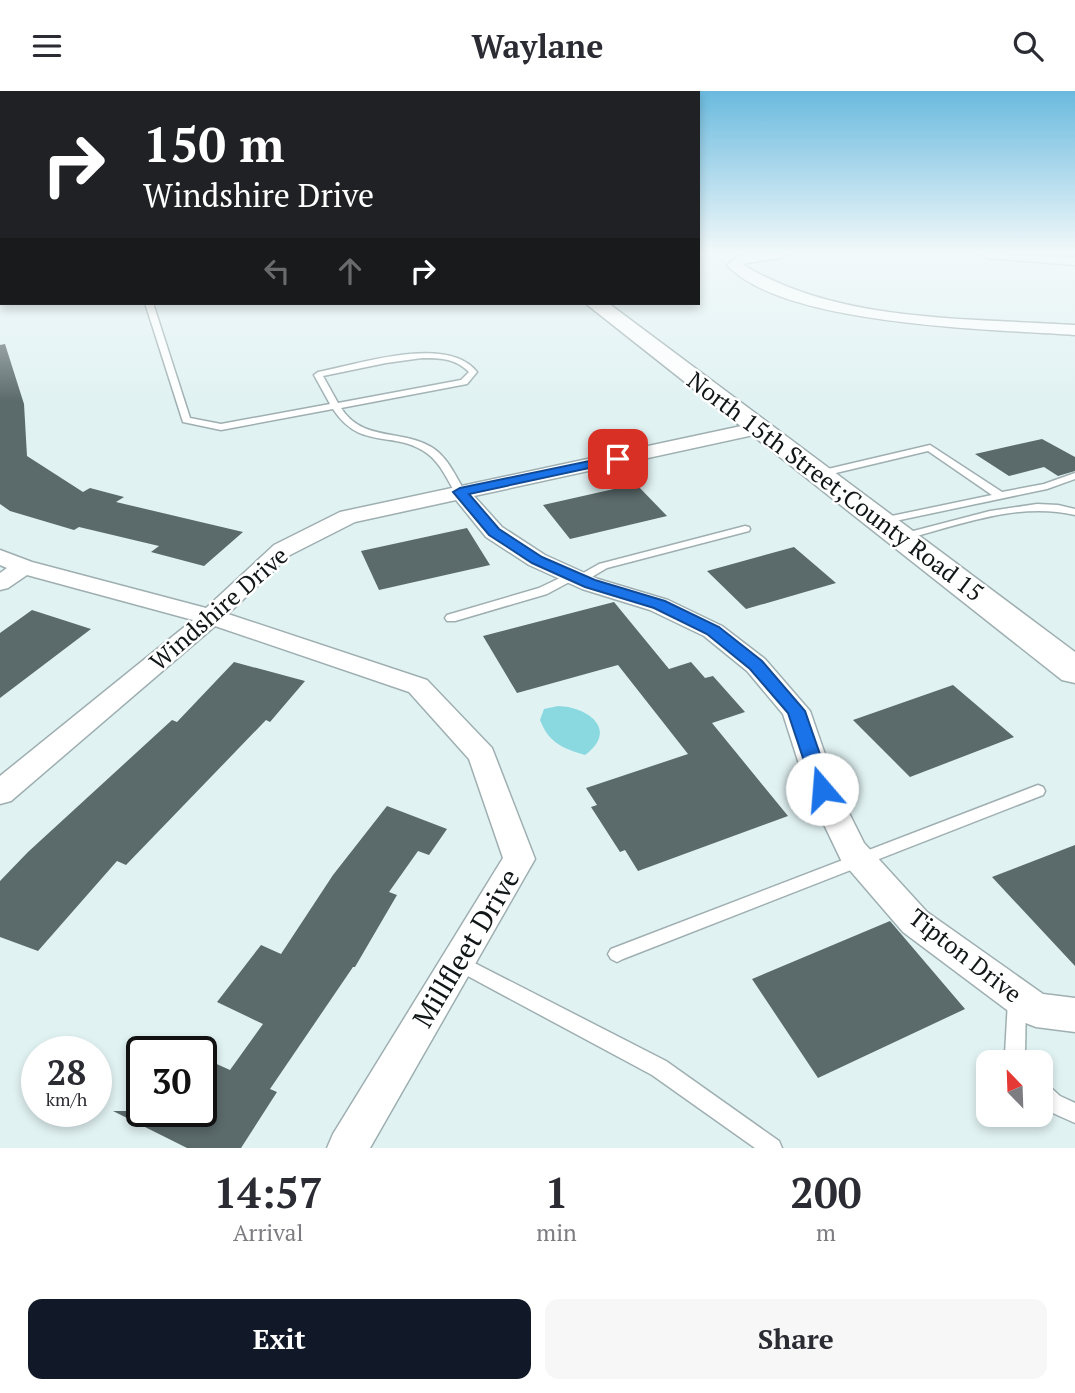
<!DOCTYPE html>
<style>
:root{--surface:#fff;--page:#f7f7f7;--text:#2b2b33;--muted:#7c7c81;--accent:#111827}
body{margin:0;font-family:"PT Serif",serif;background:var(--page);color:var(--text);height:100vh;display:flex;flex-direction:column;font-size:26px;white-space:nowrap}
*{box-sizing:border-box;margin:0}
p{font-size:23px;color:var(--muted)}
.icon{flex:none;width:38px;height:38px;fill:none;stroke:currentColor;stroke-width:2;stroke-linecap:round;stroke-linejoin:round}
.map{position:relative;height:1057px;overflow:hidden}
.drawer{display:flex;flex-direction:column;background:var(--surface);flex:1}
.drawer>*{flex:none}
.banner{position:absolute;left:0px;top:0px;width:700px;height:214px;box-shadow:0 4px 10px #0003;background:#202124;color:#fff;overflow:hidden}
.needle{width:46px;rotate:337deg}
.fabs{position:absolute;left:976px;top:959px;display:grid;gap:14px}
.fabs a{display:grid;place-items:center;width:77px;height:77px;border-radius:14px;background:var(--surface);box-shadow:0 4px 10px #0003;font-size:35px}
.speed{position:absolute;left:21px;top:945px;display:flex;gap:14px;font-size:35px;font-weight:700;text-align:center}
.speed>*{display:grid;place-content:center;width:91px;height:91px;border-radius:50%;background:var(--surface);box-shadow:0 4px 10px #0003;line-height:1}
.speed small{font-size:18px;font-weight:400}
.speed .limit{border:4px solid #111;border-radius:10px;background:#fff;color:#111}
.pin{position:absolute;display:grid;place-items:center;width:60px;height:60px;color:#fff;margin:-30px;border-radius:14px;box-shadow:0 4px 10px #0006}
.me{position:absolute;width:77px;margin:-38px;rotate:342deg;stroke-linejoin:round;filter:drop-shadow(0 0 5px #0008)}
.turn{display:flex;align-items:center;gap:24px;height:147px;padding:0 28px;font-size:32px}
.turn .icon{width:91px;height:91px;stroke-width:2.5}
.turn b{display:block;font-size:49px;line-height:60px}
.lanes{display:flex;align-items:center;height:66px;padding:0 28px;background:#0003;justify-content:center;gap:35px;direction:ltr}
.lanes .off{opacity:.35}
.eta{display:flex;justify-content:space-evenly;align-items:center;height:119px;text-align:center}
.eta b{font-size:42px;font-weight:800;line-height:49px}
.action{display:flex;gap:14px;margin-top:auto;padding:14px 28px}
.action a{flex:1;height:80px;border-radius:14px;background:var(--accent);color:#fff;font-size:28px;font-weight:800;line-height:80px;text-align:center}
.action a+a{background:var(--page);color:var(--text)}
header{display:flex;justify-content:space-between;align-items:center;height:91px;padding:0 28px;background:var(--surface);font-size:32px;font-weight:800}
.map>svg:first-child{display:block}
.green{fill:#8ad9e0}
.building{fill:#5b6a6b}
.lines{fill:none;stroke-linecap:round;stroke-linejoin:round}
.lane-casing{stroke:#9fafb1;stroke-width:3}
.street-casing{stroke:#9fafb1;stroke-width:3}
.secondary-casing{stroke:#9fafb1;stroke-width:3}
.lane{fill:#fff;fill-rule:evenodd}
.street{fill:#fff;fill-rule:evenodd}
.secondary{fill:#fff;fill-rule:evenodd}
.route{fill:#1a73e8;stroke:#114b97;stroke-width:2}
.labels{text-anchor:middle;stroke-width:5;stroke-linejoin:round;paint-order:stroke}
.street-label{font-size:24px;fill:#111617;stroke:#fff}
.near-street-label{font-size:28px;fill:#111617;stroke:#fff}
</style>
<header><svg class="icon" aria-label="menu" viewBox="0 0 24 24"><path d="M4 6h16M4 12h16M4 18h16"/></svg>Waylane<svg class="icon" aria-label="search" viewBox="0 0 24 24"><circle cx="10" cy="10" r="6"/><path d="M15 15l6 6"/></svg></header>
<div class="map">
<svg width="1075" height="1057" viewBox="0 0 1075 1057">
<rect width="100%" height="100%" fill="#e1f2f3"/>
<path class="green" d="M558,615C588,616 619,639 585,664C562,657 549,652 540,629L544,618Z"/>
<path class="building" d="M5,253L24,313L27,365L83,401L90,397L124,406L116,411L243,441L204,475L151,461L159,455L79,436L74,439L10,420L0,413V254Z
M1042,348L1075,366V380L1058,385L1044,376L1009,385L975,363Z
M636,393L667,425L570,448L543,414Z
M467,437L490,474L379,499L361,460Z
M794,456L836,492L746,518L707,480Z
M614,511L669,578L691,571L705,587L713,585L745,621L712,632L788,725L638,780L625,759L620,761L591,716L597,714L586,697L688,663L618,574L517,602L483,545Z
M32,519L91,538L0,607V542Z
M234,571L305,590L270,631L266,629L126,774L117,770L38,860L0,846V790L28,761L172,629L177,631Z
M953,594L1014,646L910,686L853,629Z
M387,715L447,738L429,764L418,760L389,801L397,804L355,876H353L270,998L277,1001L241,1057H187L113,1020H201V966L230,979L263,933L217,911L261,854L281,863L333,784Z
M1075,754V875L992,786Z
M890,830L965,918L818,987L752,888Z"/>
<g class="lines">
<defs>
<path id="lane" d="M145,212H153L190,327L221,333L330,313L314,284L318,281C359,273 448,243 477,281L467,293L341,317C364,352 401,337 433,357C448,367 456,386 465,401L460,404L456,403C448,390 441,373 428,363C395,338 361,361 333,318L221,339L183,331ZM422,267C440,267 455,267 469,281L461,289L338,312L323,285L386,272Z
M930,354L1002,401L1044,393L1075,382V388L1047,398L881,433L877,432L876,430L877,428L992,404L928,360L819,386L814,383L815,381Z
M1037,413L1058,414L1075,418V424C1018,410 957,435 902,449L897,446L898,444L990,420Z
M745,435L749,436L750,438L749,440L607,477L585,490H577L575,488L547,503L455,530H447L445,527L447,524L539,497L568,483H576L578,485L599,473Z
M1038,694L1043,696L1045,700L1043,704L623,868L617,871L611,868L608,863L611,858Z
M457,863L666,970L779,1050L782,1057H755L652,984L451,876L448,871L451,866Z
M1017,902L1023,904L1026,910L1025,962L1028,971H1009L1005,963L1008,910L1011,904Z
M1041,991L1048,994L1060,1005L1075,1012V1032L1046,1019L1041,1015Z"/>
<path id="street" d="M786,163L780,167L742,173C836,232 967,227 1075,234V244C993,238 783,235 727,174L740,164Z
M982,163L1075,166V174L988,167Z
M0,203H2V211H0Z
M760,331L767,333L769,337L767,341L474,405L502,436L545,464L598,488L668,509L722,535L765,568L810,620L837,698L864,752L927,821L1043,903L1075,907V941L1036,936L1023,931L903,841L841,769L807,698L783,623L747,580L704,545L650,519L582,498L529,474L486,446L456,409L355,431L290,464L228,523L427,589L492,657L535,768L370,1057H327L333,1043L503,767L469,668L409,601L215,535L11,710L0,713V685L193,529L27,484L8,497L0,499V482L7,477L0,474V459L32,471L206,517L274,454L340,421Z"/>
<path id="secondary" d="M585,212H608L1075,561V592L1062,589Z"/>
</defs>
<use href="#lane" class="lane-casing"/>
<use href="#street" class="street-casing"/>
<use href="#secondary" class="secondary-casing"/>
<use href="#lane" class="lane"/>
<use href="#street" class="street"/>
<use href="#secondary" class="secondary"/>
</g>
<linearGradient id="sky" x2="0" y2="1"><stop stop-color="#6abade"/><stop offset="0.52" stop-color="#f2f9fa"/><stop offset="1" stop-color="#f2f9fa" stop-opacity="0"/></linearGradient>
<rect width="1075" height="311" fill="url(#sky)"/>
<path class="route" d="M618,364L622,365V370L469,403L499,438L542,466L595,489L665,510L719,536L762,570L805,620L832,698L829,703L822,705L815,703L788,622L750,578L707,543L654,517L585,496L532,472L489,444L453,401L460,397Z"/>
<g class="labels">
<g class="street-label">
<text transform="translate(835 396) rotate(37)" y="8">North 15th Street;County Road 15</text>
<text transform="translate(219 518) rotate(-41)" y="8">Windshire Drive</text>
<text transform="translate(965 865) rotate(38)" y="8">Tipton Drive</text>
</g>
<g class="near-street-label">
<text transform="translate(466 857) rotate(-59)" y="10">Millfleet Drive</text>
</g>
</g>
</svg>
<div class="fabs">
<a><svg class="needle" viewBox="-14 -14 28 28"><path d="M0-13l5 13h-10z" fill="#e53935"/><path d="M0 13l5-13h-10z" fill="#7c7c81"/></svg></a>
</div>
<div class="speed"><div>28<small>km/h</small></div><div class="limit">30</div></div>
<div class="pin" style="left:618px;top:368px;background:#d93025"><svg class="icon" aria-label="arrive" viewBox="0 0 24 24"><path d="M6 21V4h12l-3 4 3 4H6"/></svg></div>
<svg class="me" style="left:822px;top:698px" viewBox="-20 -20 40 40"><circle r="19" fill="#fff"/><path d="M0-13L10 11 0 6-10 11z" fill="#1a73e8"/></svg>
<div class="banner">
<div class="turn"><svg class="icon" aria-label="right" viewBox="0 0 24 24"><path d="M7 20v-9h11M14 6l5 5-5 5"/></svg><div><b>150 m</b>Windshire Drive</div></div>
<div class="lanes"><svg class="icon off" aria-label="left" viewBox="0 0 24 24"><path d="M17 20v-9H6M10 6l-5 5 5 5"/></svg><svg class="icon off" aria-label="ahead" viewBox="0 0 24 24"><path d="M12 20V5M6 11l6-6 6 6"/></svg><svg class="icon" aria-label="right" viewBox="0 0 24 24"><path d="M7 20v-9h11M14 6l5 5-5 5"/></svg></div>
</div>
</div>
<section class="drawer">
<div class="eta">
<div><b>14:57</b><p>Arrival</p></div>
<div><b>1</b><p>min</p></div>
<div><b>200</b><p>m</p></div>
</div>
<div class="action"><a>Exit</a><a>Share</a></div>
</section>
